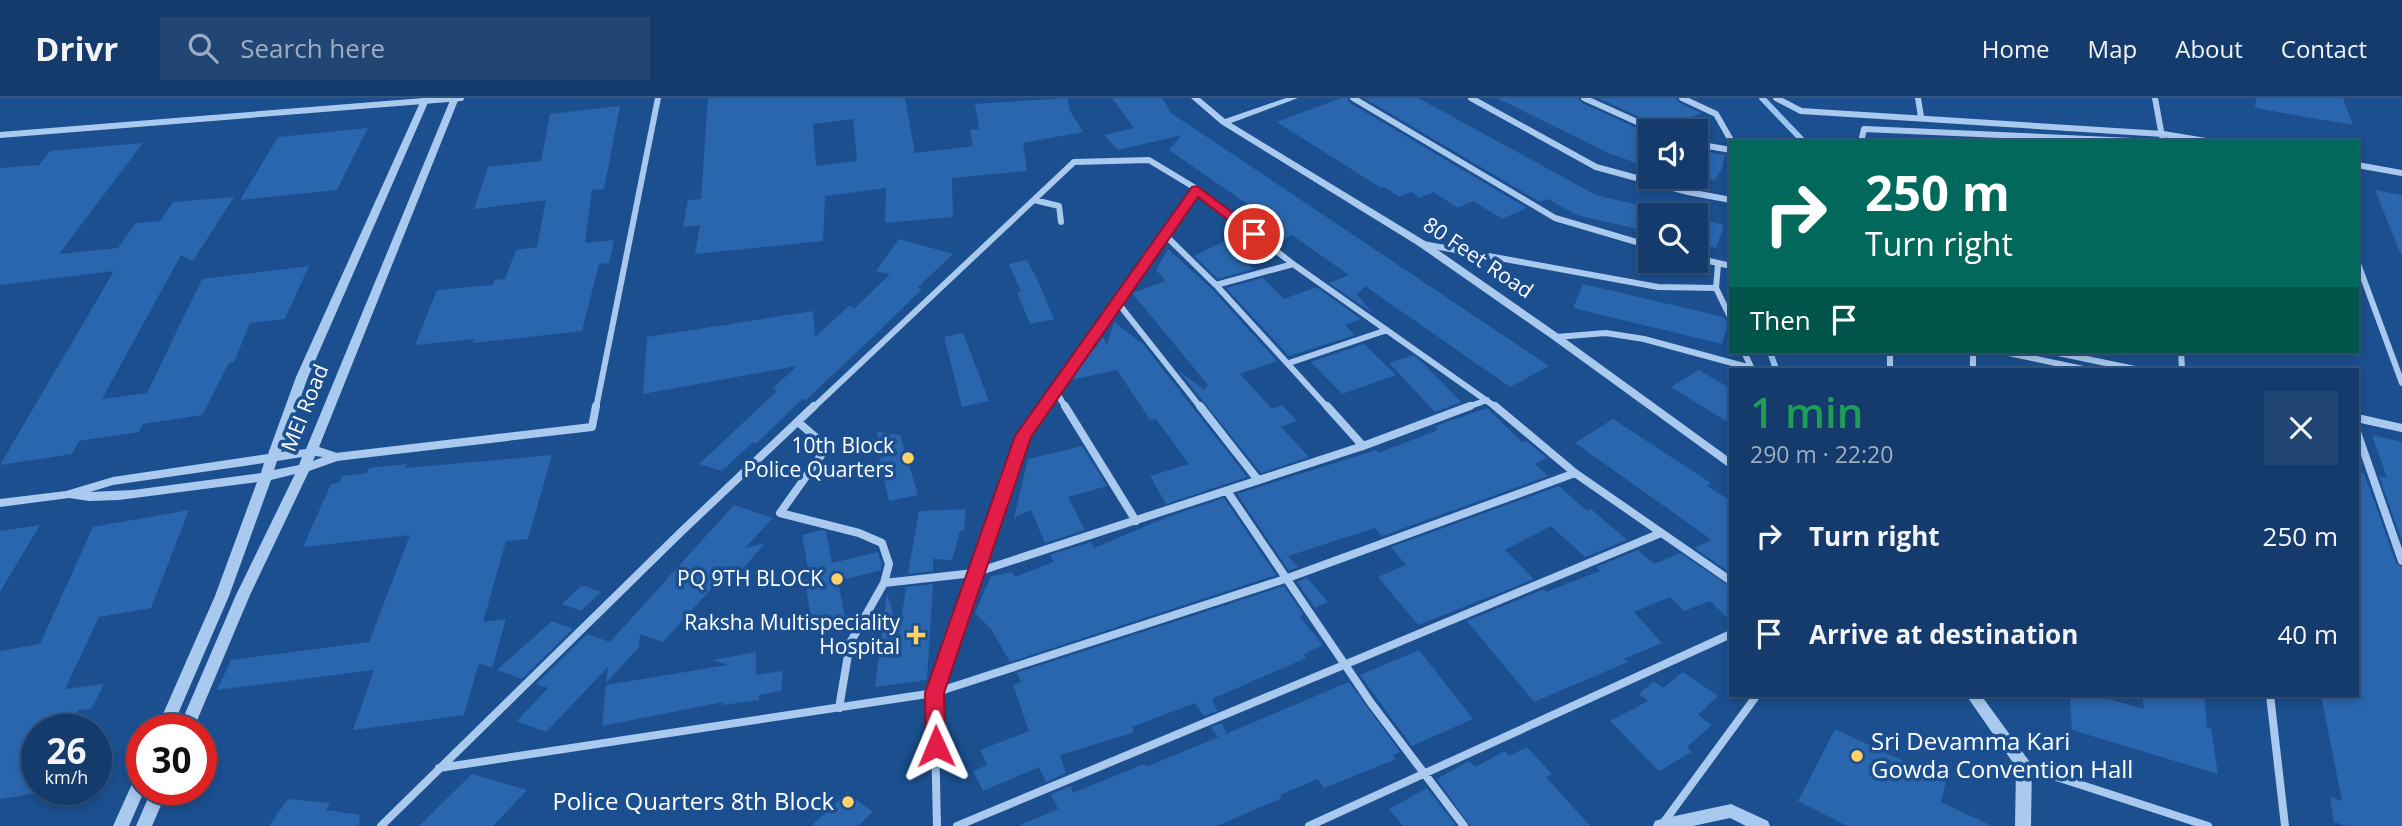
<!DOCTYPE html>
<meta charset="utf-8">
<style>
:root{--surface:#143b6b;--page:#214673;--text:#f1f3f6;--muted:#9dadc1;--line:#33557e}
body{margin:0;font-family:"Open Sans",sans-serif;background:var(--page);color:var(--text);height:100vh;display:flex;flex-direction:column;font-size:26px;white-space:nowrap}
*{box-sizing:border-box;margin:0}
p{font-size:23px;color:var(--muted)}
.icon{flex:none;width:38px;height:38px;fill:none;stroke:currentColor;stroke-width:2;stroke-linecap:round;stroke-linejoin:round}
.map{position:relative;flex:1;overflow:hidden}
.drawer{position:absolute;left:1729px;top:270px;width:630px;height:329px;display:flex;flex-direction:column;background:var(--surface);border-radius:0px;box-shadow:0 4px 10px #0003,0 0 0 2px var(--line)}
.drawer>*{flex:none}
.guide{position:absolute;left:1729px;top:42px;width:630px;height:214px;border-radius:0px;box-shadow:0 4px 10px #0003,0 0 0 2px var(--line);background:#00695c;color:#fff;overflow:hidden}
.controls{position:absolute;left:1638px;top:21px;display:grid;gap:14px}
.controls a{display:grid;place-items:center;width:70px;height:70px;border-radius:0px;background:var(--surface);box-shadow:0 4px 10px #0003,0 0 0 2px var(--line);font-size:35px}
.speed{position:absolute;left:21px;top:616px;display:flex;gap:14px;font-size:35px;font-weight:700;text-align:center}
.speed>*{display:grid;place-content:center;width:91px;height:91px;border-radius:50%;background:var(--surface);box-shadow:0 4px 10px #0003,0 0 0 2px var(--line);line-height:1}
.speed small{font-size:18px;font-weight:400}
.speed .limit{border:10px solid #d22;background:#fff;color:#111}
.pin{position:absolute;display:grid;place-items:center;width:60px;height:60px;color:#fff;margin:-30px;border:4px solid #fff;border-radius:50%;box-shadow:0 2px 7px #0007}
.me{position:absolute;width:77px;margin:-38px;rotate:359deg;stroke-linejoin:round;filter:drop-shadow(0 0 5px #0008)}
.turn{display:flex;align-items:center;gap:24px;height:147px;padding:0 21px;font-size:32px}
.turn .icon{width:91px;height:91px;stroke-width:2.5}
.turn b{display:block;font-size:49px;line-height:60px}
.then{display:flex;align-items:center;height:66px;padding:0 21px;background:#0003;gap:14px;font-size:26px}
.round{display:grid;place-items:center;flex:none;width:74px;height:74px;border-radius:0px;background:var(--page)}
.summary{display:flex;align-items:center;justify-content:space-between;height:119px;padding:0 21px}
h1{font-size:42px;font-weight:600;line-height:52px;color:#1e9e55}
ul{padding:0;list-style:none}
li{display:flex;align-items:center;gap:21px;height:98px;padding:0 21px}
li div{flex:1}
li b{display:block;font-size:26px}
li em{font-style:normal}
header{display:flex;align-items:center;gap:42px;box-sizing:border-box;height:98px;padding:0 35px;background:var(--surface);border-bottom:2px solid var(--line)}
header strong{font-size:33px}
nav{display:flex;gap:38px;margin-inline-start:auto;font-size:24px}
.search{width:490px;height:63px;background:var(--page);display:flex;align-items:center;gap:18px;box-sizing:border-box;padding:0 24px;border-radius:0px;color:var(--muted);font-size:26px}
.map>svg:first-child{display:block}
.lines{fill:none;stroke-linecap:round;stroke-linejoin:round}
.stream{stroke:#9cc4f0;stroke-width:6}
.building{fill:#2a66ad;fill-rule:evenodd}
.minor-far1{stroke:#a9c9ee;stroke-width:6}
.minor{stroke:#a9c9ee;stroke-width:8}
.tertiary{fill:#a9c9ee;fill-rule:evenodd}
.route{fill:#e11d48;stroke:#92132f;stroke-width:2}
.poi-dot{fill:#ffd166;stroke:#1b4f8f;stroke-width:2.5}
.labels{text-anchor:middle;stroke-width:7;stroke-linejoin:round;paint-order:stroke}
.street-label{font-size:21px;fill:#fff;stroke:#1b4f8f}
.poi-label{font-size:21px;fill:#fff;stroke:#1b4f8f;text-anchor:end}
.near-poi-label{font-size:24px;fill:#fff;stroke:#1b4f8f;text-anchor:start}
</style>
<header>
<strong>Drivr</strong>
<div class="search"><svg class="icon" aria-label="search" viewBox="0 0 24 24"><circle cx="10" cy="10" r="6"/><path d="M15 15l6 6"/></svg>Search here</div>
<nav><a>Home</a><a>Map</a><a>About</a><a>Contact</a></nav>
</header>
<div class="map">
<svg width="2402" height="728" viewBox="0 0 2402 728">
<rect width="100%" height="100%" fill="#1b4f8f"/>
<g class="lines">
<path class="stream" d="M1762,0L1804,44
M1770,254L1776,271"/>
</g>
<path class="building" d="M708,0H905L915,55L973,48L970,32L979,31L975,6L1067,0L1070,13L1083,34L1023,45L1027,73L952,80L953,119L885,125L886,90L825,98L823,143L695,156L700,127L683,129L688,102L701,101ZM853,21L857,63L816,68L813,26Z
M1112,0H1162L1171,15L1549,268L1510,289L1365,188L1357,197L1374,216L1329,185L1349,177L1292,137L1276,146L1254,128L1269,121L1169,52L1182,37L1118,52L1104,37L1134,30Z
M1341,0H1347L1350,5L1527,110L1502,121L1473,103L1458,110L1433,94L1420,100L1411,94L1399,99L1385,89L1381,90L1277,24Z
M1364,0H1418L1596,97L1650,110V134L1577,117L1548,101L1540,104Z
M1497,0H1578L1582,5L1650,36L1648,40L1650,41V70L1606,54Z
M1598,0H1676L1680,5L1701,15L1663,33L1659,28Z
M2256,0H2343L2353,27L2255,10Z
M620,8L604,91L592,92L585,145L614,142L609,165L599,166L582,233L473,245L474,241L415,247L437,192L493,187L495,182L505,181L516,152L537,149L546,102L474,111L488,69L541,63L550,16Z
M368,30L337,92L240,102L278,39Z
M143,45L59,156L118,150L136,125L160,123L173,104L234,99L193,163L181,157L102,301L147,295L202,181L309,168L285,221L250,225L234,264L229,265L202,317L143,326L139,334L79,343L72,356L0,367L114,173L0,187V70L39,67L50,53Z
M1696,52L1725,57L1722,70L1715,82L1696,79Z
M2375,92L2402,97V157H2401Z
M1696,120L1724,127L1716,150L1696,145Z
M1243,134L1265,152L1245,163L1253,171L1218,181L1194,158Z
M899,141L953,156L917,190L922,191L878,234L806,302L802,301L756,346L753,344L722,373L699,366L777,293L772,291L797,268L643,296L647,239L813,213L815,239L849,208L855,210L890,176L876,173Z
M1168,151L1212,191L1277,263L1240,276L1272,311L1282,307L1297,323L1281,329L1309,359L1261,375L1178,272L1204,292L1208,287L1132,195L1166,183L1156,172Z
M1027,162L1038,183L1054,221L1030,226L1017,194L1021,193L1009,166Z
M1263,180L1284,201L1316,189L1361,221L1345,227L1355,237L1289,258L1226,190Z
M1583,186L1724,219L1728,225L1722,246L1573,210Z
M1114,224L1143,246L1247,379L1166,406L1150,378L1189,366L1156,321L1150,322L1117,272L1071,282L1103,239L1107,247Z
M963,235L989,303L962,309L944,239Z
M1364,246L1396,277L1342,296L1311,264Z
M1413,257L1422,264L1461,304L1435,314L1389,265Z
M1699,272L1731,291V326L1671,289Z
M1487,310L1522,344L1526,343L1547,360L1535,366L1548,378L1382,438L1375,430L1288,458L1298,469L1289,473L1237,396L1376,352L1378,355L1438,332L1435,329L1444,325Z
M1613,321L1711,385L1707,388L1731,403V475L1694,450L1712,442L1575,345Z
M877,334L900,337L918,397L889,403L879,360L883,359Z
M2372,337L2402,344V443L2379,378L2387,380Z
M1082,348L1107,388L1068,399L1085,432L1045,445L1031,412L1014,420L1028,361Z
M552,357L528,441L506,443L483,524L506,521L492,570L479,565L464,617L353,632L374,572L217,592L231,562L369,544L410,437L303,449L331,386L339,385L342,378L367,375L369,370L407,366L406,370Z
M2357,373L2364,375L2396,465L2402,469V728H2346L2334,724L2330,699L2342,703L2321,597H2357Z
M1559,388L1587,413L1591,411L1627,442L1585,459L1551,428L1505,452L1534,481L1418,527L1378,479L1406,467L1391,449Z
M1224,400L1276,477L1010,564L991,531L975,515L991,478L1012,474L1015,479L1054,464L1050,457L1091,444L1094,450L1170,418Z
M734,407L773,420L745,450L765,445L740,474L730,470L663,544L640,536L639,549L606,585L608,569L546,634L517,623L548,590L536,586L587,536L610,544Z
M966,411L964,433H960L952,462L933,461V473L908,476L919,413Z
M189,412L151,510L99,519L65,591L104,586L91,611L78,612L68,632H37V695L0,701V553L40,546L93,429Z
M40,427L0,494V433Z
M821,432L826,433L832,465L878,454L882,466L881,472L838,483L846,526L813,534L805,482L810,481L802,437Z
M1638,452L1654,466L1680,455L1731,489V523L1710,503L1684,513L1670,499L1634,514L1662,545L1624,561L1628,564L1534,604L1467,523L1544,491L1546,494L1600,473L1596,469Z
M1307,480L1328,504L1315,510L1297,484Z
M933,486L927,582L875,589L887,495L899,536L906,489Z
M582,487L601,494L581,513L562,506Z
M1284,488L1303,516L1300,519L1323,547L1304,556L1306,560L1212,601L1217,613L1204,618L1195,605L1132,629L1134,634L1129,636L1060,657L1066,675L1046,684L1039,669L983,693L973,673L987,667L980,652L1029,633L1013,587L1022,584L1016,575Z
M552,523L573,531L522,581L497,572Z
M1419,552L1473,621L1412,648L1360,577Z
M756,554V577L783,573L781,593L759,597V602L723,607V604L602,628L606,587L728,567L713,562Z
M1683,574L1718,598L1698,617L1712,627L1687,649L1692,654L1659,673L1610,623L1648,603L1639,596L1654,583L1663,590Z
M1349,584L1400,654L1393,657L1396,661L1324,690L1318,681L1280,697L1282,700L1217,728H1018L1058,711L1051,696L1071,688L1073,695L1144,666L1146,669L1218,639L1211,629L1222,625L1226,635L1221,638Z
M2070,597H2094L2144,611L2142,597H2204L2207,629L2211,631L2218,676L2072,632Z
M1835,631L1946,683L1941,704L1992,728H1847L1798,703Z
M1527,649L1552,676L1546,679L1590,728H1470L1437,681L1469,663L1475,669L1505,653L1509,658Z
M472,676L527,692L493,728H419Z
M1427,690L1456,728H1403L1389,711Z
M847,695L873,714L858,728H811Z
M288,701L330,705L326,712L360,717L359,728H269Z"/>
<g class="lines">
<path class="minor-far1" d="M1353,0L1555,120L1650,148
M1471,0L1596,69L1688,94L1731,102
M1584,0L1657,33
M1682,0L1716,16L1732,44
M1776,0L1801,13L2163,36L2212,44
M1918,0L1921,19
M2155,0L2163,44
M0,37L461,0
M1861,44L1864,31L2155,44
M1696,46L1731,52
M2357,67L2402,75
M1034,102L1059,108L1061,124
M1165,137L1216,187L1328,310
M1423,146L1658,189L1716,190L1718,166
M1696,160L1731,168
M2357,163L2402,285
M1216,187L1293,166
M1716,190L1731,221
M1118,205L1201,310
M1556,239L1606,235L1644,241L1751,270
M1744,254L1752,271
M1890,254V271
M1973,254V271
M2004,254L2083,271
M2053,254L2135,271
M2181,254L2182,271
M1289,265L1387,232
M1055,292L1066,310
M596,310L658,0
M813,310L1074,64L1149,62L1197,91L1293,166L1497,310
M1043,310L1197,91
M1465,310L1487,302"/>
<path class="minor" d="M1065,308L1136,423
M1200,308L1258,382
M1327,308L1363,348
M1495,308L1575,375L1731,483
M2357,320L2402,330
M798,324L827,349L780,415L859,435L882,445L889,466L884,485
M2357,334L2402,463
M336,359L592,329L596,308
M1227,393L1371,605L1464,728
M2270,597L2285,728
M839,610L850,545L884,485L974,475L1363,348L1470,308
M2026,669L2208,728
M439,670L934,595L1285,481L1575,375
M381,728L681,434L814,308
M937,728L934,595L1023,338L1044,308
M957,728L1661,435
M1309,728L1731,536
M1661,728L1757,597"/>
<path class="tertiary" d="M422,0H430L308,279L281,354L306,351L451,0H459L319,349L340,356L342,359L340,362L309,373L250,497L193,632H178L236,497L295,376L271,382L229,498L171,632H156L215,498L257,384L119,402L89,403L69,400L0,409V401L66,393L113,379L268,356L296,279ZM315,358L323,359L313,363ZM302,359L299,367L274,372L277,363ZM264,365L261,375L133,392L90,394L113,387Z
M1191,0H1200L1225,21L1286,0H1298L1231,25L1425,143L1560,237L1731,361V371L1552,241L1417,147L1221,26Z
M1966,597H1981L2029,663L2032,668L2031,728H2015L2016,669Z
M142,674V691H145L129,728H113L137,675Z
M152,691H168L152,728H136Z
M1731,706L1768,723L1770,728H1746L1730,720L1693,728H1653L1655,723L1661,721Z"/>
</g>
<path class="route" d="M1197,88L1261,136L1254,140L1250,139L1198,99L1031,339L944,595L945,648L942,654L936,656L929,654L926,648L925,595L1015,338L1192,89Z"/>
<g class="poi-dot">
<circle cx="908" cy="360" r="7"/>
<circle cx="837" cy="481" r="7"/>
<path d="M912.5 526.5h7v7h7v7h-7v7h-7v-7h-7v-7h7z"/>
<circle cx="1857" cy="658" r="7"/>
<circle cx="848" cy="704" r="7"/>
</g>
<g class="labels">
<g class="street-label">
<text transform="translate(1478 160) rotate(34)" y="7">80 Feet Road</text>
<text transform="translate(305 310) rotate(-68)" y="7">MEI Road</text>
</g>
<g class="poi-label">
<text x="894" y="355">10th Block<tspan x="894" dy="24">Police Quarters</tspan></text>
<text x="823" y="488">PQ 9TH BLOCK</text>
<text x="900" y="532">Raksha Multispeciality<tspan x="900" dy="24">Hospital</tspan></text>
</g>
<g class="near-poi-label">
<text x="1871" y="652">Sri Devamma Kari<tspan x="1871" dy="28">Gowda Convention Hall</tspan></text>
<text x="834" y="712" text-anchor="end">Police Quarters 8th Block</text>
</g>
</g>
</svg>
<div class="controls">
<a><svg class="icon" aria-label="sound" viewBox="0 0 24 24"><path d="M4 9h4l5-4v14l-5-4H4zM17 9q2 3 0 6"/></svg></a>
<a><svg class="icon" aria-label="search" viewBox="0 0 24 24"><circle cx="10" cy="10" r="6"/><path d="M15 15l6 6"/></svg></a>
</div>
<div class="speed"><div>26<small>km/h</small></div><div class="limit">30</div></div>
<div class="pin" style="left:1254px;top:136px;background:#d93025"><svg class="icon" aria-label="arrive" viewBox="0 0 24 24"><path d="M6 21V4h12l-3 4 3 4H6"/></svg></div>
<svg class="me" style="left:936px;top:648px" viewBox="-20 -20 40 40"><path d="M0-17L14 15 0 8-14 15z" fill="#e11d48" stroke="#fff" stroke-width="4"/></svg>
<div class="guide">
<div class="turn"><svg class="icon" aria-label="right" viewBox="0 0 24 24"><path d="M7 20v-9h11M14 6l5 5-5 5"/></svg><div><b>250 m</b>Turn right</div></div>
<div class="then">Then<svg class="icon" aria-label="arrive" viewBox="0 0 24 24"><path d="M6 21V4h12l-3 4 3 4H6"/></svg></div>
</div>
<section class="drawer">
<div class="summary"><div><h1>1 min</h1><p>290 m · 22:20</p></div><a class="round"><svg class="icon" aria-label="close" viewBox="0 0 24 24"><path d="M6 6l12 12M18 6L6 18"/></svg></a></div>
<ul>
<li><svg class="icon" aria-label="right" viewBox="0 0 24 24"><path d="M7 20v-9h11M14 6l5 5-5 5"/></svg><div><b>Turn right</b></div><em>250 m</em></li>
<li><svg class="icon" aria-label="arrive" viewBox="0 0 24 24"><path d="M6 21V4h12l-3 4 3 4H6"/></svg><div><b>Arrive at destination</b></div><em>40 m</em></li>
</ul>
</section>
</div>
